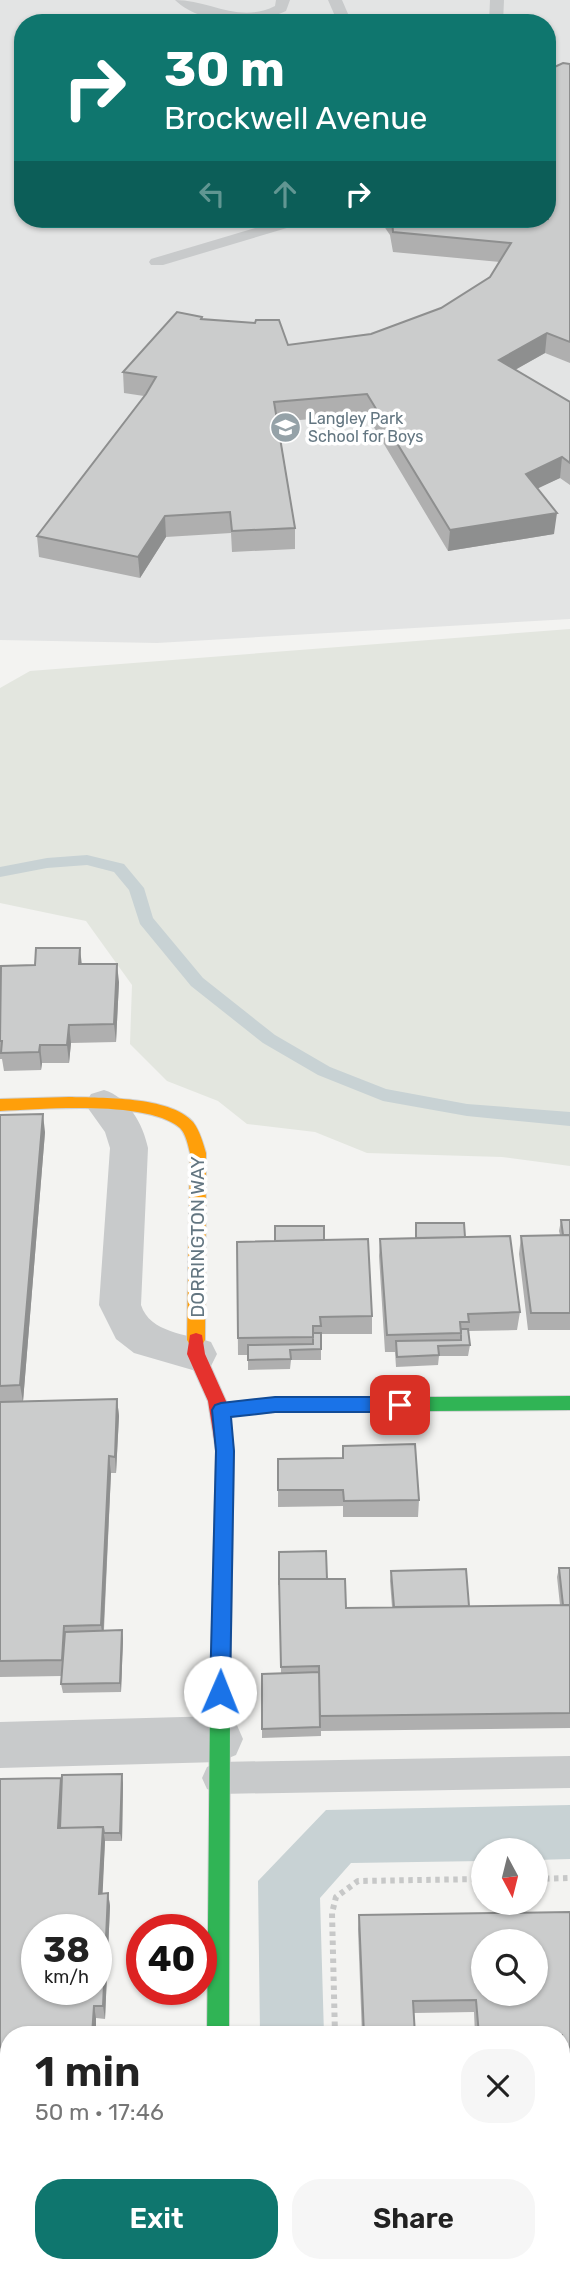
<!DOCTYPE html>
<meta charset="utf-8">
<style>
:root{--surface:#fff;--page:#f6f6f6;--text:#222;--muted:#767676;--accent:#0f766e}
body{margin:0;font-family:Rubik,sans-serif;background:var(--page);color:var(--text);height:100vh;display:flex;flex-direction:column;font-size:26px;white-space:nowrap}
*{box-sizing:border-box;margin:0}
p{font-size:23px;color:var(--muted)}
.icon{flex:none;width:38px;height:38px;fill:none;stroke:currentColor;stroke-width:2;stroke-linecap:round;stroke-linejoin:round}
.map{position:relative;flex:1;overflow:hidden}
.panel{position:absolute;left:0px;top:2026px;width:570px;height:247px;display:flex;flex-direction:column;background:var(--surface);border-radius:28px 28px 0 0;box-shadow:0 2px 5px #0004}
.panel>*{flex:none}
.hud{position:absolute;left:14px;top:14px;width:542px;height:214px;border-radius:28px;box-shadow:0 2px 5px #0004;background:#0f766e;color:#fff;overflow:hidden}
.needle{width:46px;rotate:173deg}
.controls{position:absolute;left:471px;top:1838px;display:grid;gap:14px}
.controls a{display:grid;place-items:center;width:77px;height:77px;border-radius:50%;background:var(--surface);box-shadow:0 2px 5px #0004;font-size:35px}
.speed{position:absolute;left:21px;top:1914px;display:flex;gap:14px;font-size:35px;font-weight:700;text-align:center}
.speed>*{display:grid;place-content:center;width:91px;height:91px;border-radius:50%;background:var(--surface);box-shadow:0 2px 5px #0004;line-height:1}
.speed small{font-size:18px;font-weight:400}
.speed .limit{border:10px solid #d22;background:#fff;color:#111}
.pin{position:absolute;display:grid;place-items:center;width:60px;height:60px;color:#fff;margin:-30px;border-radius:14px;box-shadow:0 4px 10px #0006}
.me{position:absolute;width:77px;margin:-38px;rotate:1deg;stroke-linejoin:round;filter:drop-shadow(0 0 5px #0008)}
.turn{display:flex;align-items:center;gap:24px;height:147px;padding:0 35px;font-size:32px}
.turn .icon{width:91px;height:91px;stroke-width:2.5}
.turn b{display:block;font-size:49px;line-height:60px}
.lanes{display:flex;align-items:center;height:66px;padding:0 35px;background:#0003;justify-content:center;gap:35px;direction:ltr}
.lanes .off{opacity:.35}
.round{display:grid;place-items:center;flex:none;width:74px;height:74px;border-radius:28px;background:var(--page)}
.summary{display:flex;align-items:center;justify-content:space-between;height:119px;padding:0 35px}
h1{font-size:42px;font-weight:600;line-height:52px}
.button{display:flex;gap:14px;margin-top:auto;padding:14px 35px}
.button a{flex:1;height:80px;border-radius:28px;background:var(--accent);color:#fff;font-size:28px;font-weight:600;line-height:80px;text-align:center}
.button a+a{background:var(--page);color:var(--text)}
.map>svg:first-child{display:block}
.built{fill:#e3e4e4;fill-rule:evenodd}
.green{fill:#e3e6df}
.water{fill:#c8d2d4}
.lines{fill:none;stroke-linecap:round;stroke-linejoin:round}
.stream{fill:#c8d2d4;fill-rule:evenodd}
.fast-casing{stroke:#d0d1d2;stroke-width:2}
.slow-casing{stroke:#d0d1d2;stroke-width:2}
.jam-casing{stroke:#d0d1d2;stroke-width:2}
.path{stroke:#c7c8c8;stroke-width:6;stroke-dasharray:4.5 4.5;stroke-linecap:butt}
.lane{fill:#c8cacb;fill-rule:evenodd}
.street{fill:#c8cacb;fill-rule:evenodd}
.fast{fill:#30b455;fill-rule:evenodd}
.slow{fill:#ff9f0a;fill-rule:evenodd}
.jam{fill:#e5322d;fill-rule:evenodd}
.wall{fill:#afafaf}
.shaded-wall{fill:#8e8f8f}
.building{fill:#cbcccc;stroke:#8e8f8f;stroke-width:2;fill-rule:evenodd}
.route{fill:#1a73e8;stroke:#114b97;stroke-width:2}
.labels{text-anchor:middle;stroke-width:7;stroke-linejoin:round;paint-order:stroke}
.far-poi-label{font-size:16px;fill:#637681;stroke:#fff;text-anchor:start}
.street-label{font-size:19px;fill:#637681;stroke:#fff}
</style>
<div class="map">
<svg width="570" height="2272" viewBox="0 0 570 2272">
<rect width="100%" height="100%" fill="#f3f3f1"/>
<path class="built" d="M0,0H570V619L157,643L0,640ZM23,23H548V219H23Z"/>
<path class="green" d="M570,629V1166L502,1157L367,1153L315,1132L247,1124L218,1101L167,1081L130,1044L132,985L86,921L0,903V688L30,671Z"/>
<path class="water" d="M570,1805V1859L536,1860V1850H483V1861L351,1863L320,1898L324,2035H260L258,1881L326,1810Z"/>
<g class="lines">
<path class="stream" d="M87,855L124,864L144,888L153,918L203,978L275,1035L330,1067L386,1089L467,1104L570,1112V1126L467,1116L383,1101L318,1075L263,1043L191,986L140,924L129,890L114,872L87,865L47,868L0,877V867L47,858Z"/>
<defs>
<path id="fast" d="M570,1396V1410L275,1412L221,1417L215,1415L212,1410L215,1405L221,1403L275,1398Z
M220,1694L227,1697L230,1703L229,2035H207L210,1703L213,1697Z"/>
<path id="slow" d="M69,1097C101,1098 170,1096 193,1122C200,1131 203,1143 206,1153L205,1340L202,1345L196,1347L190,1345L187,1340L190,1153C188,1145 186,1134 180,1128C148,1100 42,1109 0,1111V1099Z"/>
<path id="jam" d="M196,1333L202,1335L205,1354L226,1401L234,1451L230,1703L227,1709L220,1712L213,1709L210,1703L216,1451L208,1401L187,1354L190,1335Z"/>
</defs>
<use href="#fast" class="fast-casing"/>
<use href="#slow" class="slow-casing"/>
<use href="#jam" class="jam-casing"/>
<path class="path" d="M536,1879L570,1878
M335,2035L332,1913L336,1897L358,1881L483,1879"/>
<path class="lane" d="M175,0C210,0 239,24 275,6L276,0H290L286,11C256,26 200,25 175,0Z
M328,0H342L352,23H338Z
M490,0H504L503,23H489Z
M285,219H309L307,222L163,265H151L149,262L151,259Z
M570,1756V1788L219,1794L207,1789L202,1778L207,1767L219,1762Z"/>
<path class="street" d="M104,1090C128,1097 143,1124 148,1148L141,1305C150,1333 187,1334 211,1342L217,1354L211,1366L196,1371L134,1353L116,1339L99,1305L110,1148L105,1132L85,1104L91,1094Z
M219,1716L236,1723L243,1739L236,1755L219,1762L0,1768V1722Z
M562,2216H570V2272H561L543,2264H562Z"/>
<use href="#fast" class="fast"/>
<use href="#slow" class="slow"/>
<use href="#jam" class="jam"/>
</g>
<path class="wall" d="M570,64V363L545,353L515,370L570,402V485L560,478L537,488L554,534L448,551L366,414L278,422L295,528V549L232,552L231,533L166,537L140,578L39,557L37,536L144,396L124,393L123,372L202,319L288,345L371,334L441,308L490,277L500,262L393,252L390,235L379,219H548Z
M82,964L119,982L116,1042L71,1043L69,1063H42L41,1070L4,1071L2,1059H0V972Z
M0,1115L45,1132L23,1401L117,1399L119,1416L116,1473H111L104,1630H122L123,1639L121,1692L63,1693L61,1684L62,1676L0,1677Z
M561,1220H570V1330H528L519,1254L521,1236L560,1235L559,1231Z
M416,1223L465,1237L520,1312L517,1330L468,1331L470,1345L468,1356H439L438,1365L396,1367L395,1352H385L379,1256L380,1239L415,1238Z
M324,1240L372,1316V1334H321V1360H291L290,1369L248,1370V1355H238L237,1242Z
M343,1446L419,1500L418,1517H343V1506L278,1507V1459L342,1458Z
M279,1552L327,1579L346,1608L392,1607L390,1581L391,1571L469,1606L560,1605L557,1577L559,1568H570V1728L321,1731V1736L262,1738V1674L281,1673Z
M0,1779L123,1783L122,1841H105L102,1893H108L110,1906L105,2019L96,2018L9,2035V2149H0Z
M570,1912V2064L562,2065V2035H475L474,2012L414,2013L415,2035H362L358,1929L359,1915Z"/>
<path class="shaded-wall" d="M547,333L545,353L497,380L499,360Z
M562,457L560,478L524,495L526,474Z
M557,513L554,534L448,551L450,530Z
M165,516L166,537L140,578L138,557Z
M80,948L82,966L79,964Z
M117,964L119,982L116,1042L114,1024Z
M69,1025L71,1043L69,1063L67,1045Z
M40,1045L42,1063L41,1070L39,1052Z
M43,1114L45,1132L23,1402L20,1385Z
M117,1399L119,1416L116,1473L115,1457Z
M109,1456L111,1473L103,1640L101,1625Z
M122,1630L123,1639L121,1692L120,1683Z
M122,1774L123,1783L122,1841L120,1833Z
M103,1827L105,1841L102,1907L99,1894Z
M108,1893L110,1906L105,2019L103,2006Z
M94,2006L96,2018V2035H92Z"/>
<path class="building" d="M563,63L570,64V342L547,333L499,360L570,402V463L562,457L526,474L557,513L450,530L367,394L274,402L295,528L232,531L230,512L165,516L138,557L37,536L146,394L156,377L123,372L177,312L202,317L201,319L255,323L256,320H279L288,345L371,334L441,308L490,277L511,243L393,232L392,219H548V70Z
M36,948H80L79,964H117L114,1024L69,1025L67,1045H40L39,1052L1,1053L2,1041H0L1,966L35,965Z
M43,1114L20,1385L0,1386V1115Z
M561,1220H570V1235H563Z
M416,1223H464L465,1237L416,1238Z
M275,1226H324V1240L275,1241Z
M570,1235V1313H531L521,1236Z
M510,1236L520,1312L468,1314L469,1322H460L461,1333L387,1335L380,1239Z
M368,1239L372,1316L320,1317L321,1326H313V1337L238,1338L237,1242Z
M461,1329H468L470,1345L438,1346L439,1355L397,1357L396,1341L461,1340Z
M313,1333H321V1349L290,1350L291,1359L248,1360V1345L313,1344Z
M117,1399L115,1457L109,1456L101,1625L64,1626L62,1660L0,1661V1402Z
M415,1444L419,1500L344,1501L343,1490H278V1459L343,1458V1446Z
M326,1551L327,1579H279V1585V1552Z
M559,1568H570V1605H563Z
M466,1569L469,1606L394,1607L391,1571Z
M279,1579H345L346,1608L570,1605V1713L320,1716L319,1666L281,1667Z
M122,1630L120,1683L61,1684L65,1632Z
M319,1672L320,1727L262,1729V1674Z
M122,1774L120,1833H104L103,1827L60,1828L62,1775Z
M61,1778L58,1828L103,1827L99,1894L108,1893L103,2006H94L92,2035H9V2138H0V1779ZM37,1930H96V1990H37Z
M570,1912V2053H562V2035H479L476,2000L413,2001L415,2035H364L359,1915ZM483,1941H536V1993H483Z
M303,2264V2272H211V2265Z
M162,2267V2272H87V2270Z"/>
<path class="route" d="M275,1397H400L407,1399L409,1405L407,1410L400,1412H275L231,1417L234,1451L230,1692L227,1699L220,1701L213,1699L210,1692L216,1451L212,1410L215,1405L221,1403Z"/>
<defs>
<symbol id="school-disc" viewBox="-11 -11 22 22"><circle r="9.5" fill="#95a2a8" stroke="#fff"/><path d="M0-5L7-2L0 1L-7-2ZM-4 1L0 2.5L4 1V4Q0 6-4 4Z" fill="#fff"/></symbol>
</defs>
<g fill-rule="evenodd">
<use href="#school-disc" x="268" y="410" width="35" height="35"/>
</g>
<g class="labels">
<g class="far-poi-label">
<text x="308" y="424">Langley Park<tspan x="308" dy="18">School for Boys</tspan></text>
</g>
<g class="street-label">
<text transform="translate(197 1237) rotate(-90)" y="7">DORRINGTON WAY</text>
</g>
</g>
</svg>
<div class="controls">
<a><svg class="needle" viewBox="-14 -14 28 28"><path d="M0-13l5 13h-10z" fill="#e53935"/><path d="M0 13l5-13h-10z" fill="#767676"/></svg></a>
<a><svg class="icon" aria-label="search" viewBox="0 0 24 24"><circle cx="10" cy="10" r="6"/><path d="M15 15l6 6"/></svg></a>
</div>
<div class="speed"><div>38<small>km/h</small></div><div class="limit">40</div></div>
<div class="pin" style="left:400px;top:1405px;background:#d93025"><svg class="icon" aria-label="arrive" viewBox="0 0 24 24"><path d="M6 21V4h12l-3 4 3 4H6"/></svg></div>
<svg class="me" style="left:220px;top:1692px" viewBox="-20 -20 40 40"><circle r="19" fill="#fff"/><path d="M0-13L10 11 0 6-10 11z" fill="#1a73e8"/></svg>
<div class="hud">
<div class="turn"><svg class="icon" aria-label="right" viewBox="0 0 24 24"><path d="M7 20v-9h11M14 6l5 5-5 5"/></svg><div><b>30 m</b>Brockwell Avenue</div></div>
<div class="lanes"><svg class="icon off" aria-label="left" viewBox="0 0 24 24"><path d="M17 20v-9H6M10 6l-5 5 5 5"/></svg><svg class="icon off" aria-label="ahead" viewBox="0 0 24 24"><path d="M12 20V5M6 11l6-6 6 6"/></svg><svg class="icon" aria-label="right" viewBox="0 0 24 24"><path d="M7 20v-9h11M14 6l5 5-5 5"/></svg></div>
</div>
<section class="panel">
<div class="summary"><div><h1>1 min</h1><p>50 m · 17:46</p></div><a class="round"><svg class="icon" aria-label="close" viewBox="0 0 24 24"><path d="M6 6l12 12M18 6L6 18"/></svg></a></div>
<div class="button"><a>Exit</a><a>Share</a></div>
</section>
</div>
